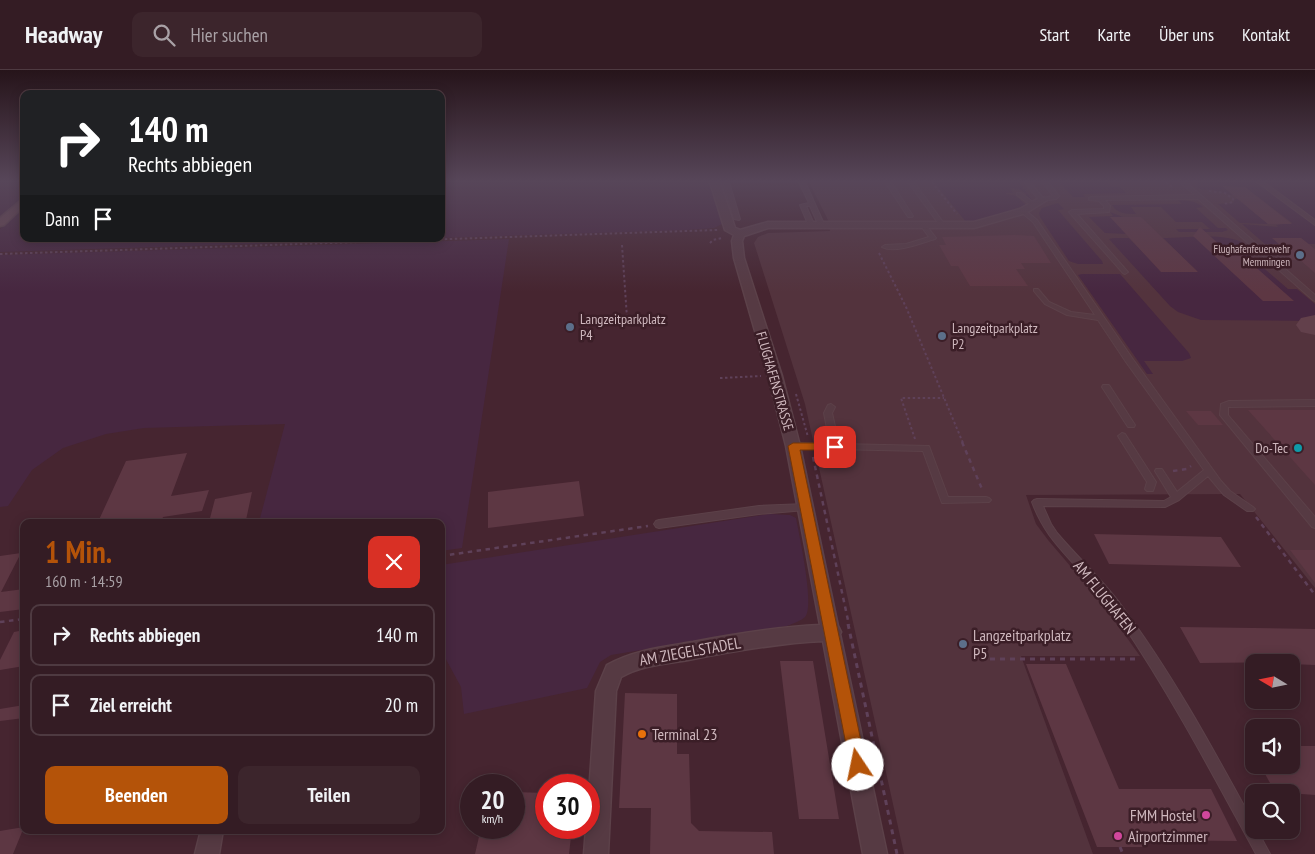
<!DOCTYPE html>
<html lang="de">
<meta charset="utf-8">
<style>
:root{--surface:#341c24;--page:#3c252c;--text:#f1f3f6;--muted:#a9a1a6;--line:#4e3a41;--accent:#b45309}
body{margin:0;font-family:"PT Sans Narrow",sans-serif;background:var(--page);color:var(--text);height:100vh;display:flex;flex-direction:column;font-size:19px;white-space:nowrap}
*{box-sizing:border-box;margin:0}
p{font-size:16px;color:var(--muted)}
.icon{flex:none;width:28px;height:28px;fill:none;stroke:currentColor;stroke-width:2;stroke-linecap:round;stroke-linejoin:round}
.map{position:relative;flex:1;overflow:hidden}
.details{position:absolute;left:20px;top:449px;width:425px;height:315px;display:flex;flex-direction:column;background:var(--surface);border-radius:10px;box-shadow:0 2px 12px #0003,0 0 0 1px var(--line)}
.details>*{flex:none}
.top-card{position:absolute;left:20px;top:20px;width:425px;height:152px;border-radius:10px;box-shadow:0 2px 12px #0003,0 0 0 1px var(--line);background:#202124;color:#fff;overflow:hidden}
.needle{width:32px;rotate:280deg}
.controls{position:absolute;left:1245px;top:584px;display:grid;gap:10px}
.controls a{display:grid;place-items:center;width:55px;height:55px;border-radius:10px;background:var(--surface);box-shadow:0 2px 12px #0003,0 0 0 1px var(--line);font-size:25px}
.speed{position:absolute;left:460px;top:704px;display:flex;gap:10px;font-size:25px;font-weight:700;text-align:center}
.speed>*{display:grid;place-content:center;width:65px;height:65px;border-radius:50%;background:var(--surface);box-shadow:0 2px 12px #0003,0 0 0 1px var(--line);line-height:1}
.speed small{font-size:12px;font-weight:400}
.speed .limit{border:8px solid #d22;background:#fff;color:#111}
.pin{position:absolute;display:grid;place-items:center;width:42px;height:42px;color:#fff;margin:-21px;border-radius:10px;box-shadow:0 2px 8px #0006}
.me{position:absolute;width:55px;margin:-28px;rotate:349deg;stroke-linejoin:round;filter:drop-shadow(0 0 4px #0008)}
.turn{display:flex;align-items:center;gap:18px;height:105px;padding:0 25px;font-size:22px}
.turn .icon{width:65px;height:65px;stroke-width:2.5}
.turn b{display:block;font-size:35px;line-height:42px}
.then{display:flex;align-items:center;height:48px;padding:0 25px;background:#0003;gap:10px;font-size:19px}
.round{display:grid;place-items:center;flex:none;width:52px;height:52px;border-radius:10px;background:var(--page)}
.head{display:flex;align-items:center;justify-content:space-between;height:85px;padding:0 25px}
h1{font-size:30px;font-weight:600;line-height:38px;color:var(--accent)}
.cta{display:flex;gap:10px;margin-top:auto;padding:10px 25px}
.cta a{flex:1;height:58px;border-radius:10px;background:var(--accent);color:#fff;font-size:20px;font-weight:600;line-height:58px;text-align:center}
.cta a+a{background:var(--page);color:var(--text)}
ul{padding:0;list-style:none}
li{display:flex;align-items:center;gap:15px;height:62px;margin:0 10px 8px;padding:0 15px;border:2px solid var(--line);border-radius:10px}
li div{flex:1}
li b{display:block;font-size:19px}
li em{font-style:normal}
header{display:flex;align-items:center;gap:30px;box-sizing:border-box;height:70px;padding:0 25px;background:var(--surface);border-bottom:1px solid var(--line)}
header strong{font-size:24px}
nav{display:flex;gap:28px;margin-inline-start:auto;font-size:18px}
.search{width:350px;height:45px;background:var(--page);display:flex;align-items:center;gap:12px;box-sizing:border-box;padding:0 18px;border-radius:10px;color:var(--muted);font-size:19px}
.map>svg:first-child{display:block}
.airport{fill:#53333d}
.green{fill:#472740}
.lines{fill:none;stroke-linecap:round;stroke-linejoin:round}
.taxiway{fill:#62404b;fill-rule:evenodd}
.building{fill:#5d3743}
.lane-casing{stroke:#5c4149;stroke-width:2}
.street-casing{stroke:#5c4149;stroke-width:3}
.secondary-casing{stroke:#5c4149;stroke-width:3}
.path-far2{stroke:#5f4159;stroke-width:2;stroke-dasharray:2.5 2.5;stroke-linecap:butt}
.path-far1{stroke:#5f4159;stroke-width:2.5;stroke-dasharray:4.5 4.5;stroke-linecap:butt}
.path{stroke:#5f4159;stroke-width:3;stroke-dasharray:5 5;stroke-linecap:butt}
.lane{fill:#563a43;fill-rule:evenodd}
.street{fill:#563a43;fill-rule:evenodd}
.secondary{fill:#694851;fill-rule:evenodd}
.route{fill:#b45309;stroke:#753606}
.service-dot{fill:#5c6f8a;stroke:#3b1e27;stroke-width:2}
.culture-dot{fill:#0f9aa8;stroke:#3b1e27;stroke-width:2}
.food-dot{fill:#e8710a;stroke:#3b1e27;stroke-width:2}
.hotel-dot{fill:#d1479c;stroke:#3b1e27;stroke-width:2}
.labels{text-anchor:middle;stroke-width:5;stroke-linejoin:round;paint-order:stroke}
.far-poi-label{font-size:11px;fill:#cfb8be;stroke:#3b1e27;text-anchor:end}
.poi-label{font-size:14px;fill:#cfb8be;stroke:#3b1e27;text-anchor:start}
.street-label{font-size:14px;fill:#cfb8be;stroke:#3b1e27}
.near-street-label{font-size:16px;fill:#cfb8be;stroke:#3b1e27}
.near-poi-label{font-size:16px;fill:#cfb8be;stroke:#3b1e27;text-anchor:start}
</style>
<header>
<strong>Headway</strong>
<div class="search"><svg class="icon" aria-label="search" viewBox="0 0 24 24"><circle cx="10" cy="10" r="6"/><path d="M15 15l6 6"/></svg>Hier suchen</div>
<nav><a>Start</a><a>Karte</a><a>Über uns</a><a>Kontakt</a></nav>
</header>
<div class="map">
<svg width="1315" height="784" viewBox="0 0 1315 784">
<rect width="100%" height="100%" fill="#462530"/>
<path class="airport" d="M809,112H1315V518L1240,424L1026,425L1036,454L1048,470L1101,532L1140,586H1021L1093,784H904L805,334L754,173L758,167L768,163L830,161L828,150Z"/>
<path class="green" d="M0,112H24V127L0,149Z
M441,112H712L722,154L714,158L687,160L441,168Z
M934,112H1019L1032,130L1031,132L1024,127L1027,124L1019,119L1010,118L1013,123H1006V124L1016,126L1026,135L979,151L966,152Z
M1059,112H1107L1112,117H1120L1126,123L1083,124L1085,127H1073Z
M1197,112H1258L1315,155V174H1308L1301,168H1273L1279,174H1265L1242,154L1278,157L1276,155L1292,153L1245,117L1223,116L1233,125C1227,125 1222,122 1217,121C1210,119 1203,122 1197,117Z
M1263,112H1315V150Z
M1235,129H1238L1268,154L1240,153L1218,134L1233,133Z
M1178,130C1187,130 1196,131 1203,137L1196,138L1218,158H1226L1228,160L1222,162H1179L1176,159H1210L1202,152H1176L1161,137H1131L1136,144C1127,144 1117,144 1112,135L1182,134Z
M1058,133L1064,139L1058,140L1102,191L1103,194H1078L1069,191L1040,147L1039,143L1042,138Z
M24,136V169H417L0,182V159Z
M1110,142L1123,147H1111L1127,164L1105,163L1089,147L1113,146Z
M1114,168H1129L1162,202L1197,201L1163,168C1185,168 1227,162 1245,174L1237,175L1288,219H1297L1315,234V251L1201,250L1178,242L1170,236L1109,169Z
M509,169L462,478L441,481V452H259L285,354L144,358L106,364L63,378L32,400L8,436L0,437V185Z
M1082,204H1120L1189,283L1191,288L1182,291H1144L1153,304H1147L1078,205Z
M769,444L790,445L796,448C799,465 815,536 805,547C801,551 792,554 787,556L611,585L600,592L587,618L464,644L461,617L441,580V495Z"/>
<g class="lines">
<path class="taxiway" d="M1315,245V265L1301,262L1296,255L1301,248Z"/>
</g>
<path class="building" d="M1222,116L1245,117L1292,154H1268Z
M1110,147H1141L1198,202H1161Z
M1200,157L1231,185H1242L1294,231H1263L1193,166Z
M1014,165L1034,166L1051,193H1021L1025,199H1016L1028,216H970L958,196H951L939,175H946L942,167Z
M1272,168H1301L1315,179V203L1300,190H1292L1273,174H1279Z
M1248,340H1315V415Z
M1186,341H1211L1223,355H1198Z
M187,383L171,426L209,420L202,441L163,447L161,452H98L126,391Z
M579,411L584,446L488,458V422Z
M252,422L246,450L209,452L215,429Z
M1094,464L1221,467L1241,497L1109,494Z
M1290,480H1315V513Z
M21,483L1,522L24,519V539L0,542V486Z
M1180,557L1315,559V595L1291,594V592L1200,593Z
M24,560V596L0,600V590L14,562Z
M780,591H813L839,749H799Z
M1026,594H1066L1119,719H1211L1237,771L1140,770L1143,777H1097Z
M625,623L677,624V684H689L691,753L699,761L772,762L774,784H650L651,738H619Z
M24,635V648L0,651V639Z
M1291,676H1315V725L1275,722L1260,695H1291Z
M514,722L546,723V758H572L569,784H475L481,758H514Z
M24,757L13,784H0V761Z"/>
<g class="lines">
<defs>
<path id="lane" d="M723,112H729L740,149L739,150L734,149Z
M799,112H805L824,154L823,155L818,154L810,136H806L814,154L811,156L808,154L800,135L809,133Z
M885,112H891L913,146L912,147H908Z
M908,112H914L945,155V157H941Z
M1024,112H1030L1043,128L1053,126L1042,112H1048L1059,126L1056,129L1040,131Z
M1184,112H1191L1188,114L1315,225V231L1313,230L1198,129L1105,130L1110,136L1109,142L1077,144L1127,201L1128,202L1125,204L1123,203L1069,142L1072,140L1104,139V136L1099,131L1089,130V128L1091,127L1195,125L1183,115L1182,114Z
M1257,112H1264L1315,150V155Z
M1017,123H1021L1037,135L1032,136L1017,125Z
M1021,140H1025L1037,150L1132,288L1221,411L1230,421L1253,437L1255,439L1253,441H1247L1224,425L1208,406L1179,430L1165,437L1043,436L1051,454L1057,463C1078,488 1102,509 1121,535C1172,603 1213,679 1254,754V760H1257L1270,784H1256C1213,705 1171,625 1120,550C1108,534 1096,518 1082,503C1060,478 1044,464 1032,432L1034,430L1037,429L1164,431L1171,427L1155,401L1156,399H1162L1177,422L1204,400L1126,292L1098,250L1067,245L1045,234L1034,221V219H1038L1049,232L1071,242L1095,245L1033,152L1021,142Z
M924,154L926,155L936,168L935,169C921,173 895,184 882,177L885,175L906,174L929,167L921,156Z
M1103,315H1109L1135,355L1134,357H1128L1102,317Z
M1315,330V336L1228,337V345L1232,350L1315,447V458L1312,457L1220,345L1221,334L1229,331Z
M831,334L835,337L832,343L839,374L929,376L948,427H986L989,428L991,430L989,432L942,433L923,381L790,378L789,376L793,373L830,374L824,343L828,335Z
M1122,363L1125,364L1156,412L1153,421H1147L1145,419L1147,412L1118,366Z
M806,434L809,435L811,437L809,439L806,440L759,444L659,458L656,457L654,454L656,451L659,450L759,436Z"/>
<path id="street" d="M710,112H720L735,158L740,160L768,152H974L1020,139L1039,128H1045L1047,130L1026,143L974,158H768L744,166L742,171L744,188L782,306L800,376L838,556L841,562L840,564L887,784H863L823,571C778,573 733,581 688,590C665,594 642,595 621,607L616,621L608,784H584L586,758H589V724L596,621L607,595C634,580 663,577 693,572C735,564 777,557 820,555L786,376L768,306L734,188L732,171L734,165L725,160Z
M201,760H223L219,784H195Z"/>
<path id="secondary" d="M24,128V136L4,155L0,156V148Z"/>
</defs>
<use href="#lane" class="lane-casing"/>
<use href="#street" class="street-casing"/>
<use href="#secondary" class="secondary-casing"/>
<path class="path-far2" d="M932,112L957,144
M1166,112L1172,117
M1209,121L1225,123L1233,129V132L1223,134
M710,173L713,170L722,168
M622,175L627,248
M879,183L906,237L963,373
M0,184L718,160
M720,308L761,306
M796,324L808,367
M915,369L901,328H944"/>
<path class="path-far1" d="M962,372L982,419
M813,387L849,555
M1173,401L1187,399L1191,396
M1256,447L1315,525
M441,486L648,456
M0,552L24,549"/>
<path class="path" d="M848,554L897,784
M990,589H1136
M1120,777L1123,784"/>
<use href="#lane" class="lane"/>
<use href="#street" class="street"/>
<use href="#secondary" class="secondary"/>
</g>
<linearGradient id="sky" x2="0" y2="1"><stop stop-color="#26141a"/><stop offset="0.5" stop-color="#574659"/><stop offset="1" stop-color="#574659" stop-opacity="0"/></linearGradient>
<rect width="1315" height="222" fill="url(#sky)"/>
<path class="route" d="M793,373H835L841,377L835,380H800L866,695L863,701L858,703L852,701L850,695L788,376Z"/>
<g class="service-dot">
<circle cx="1300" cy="185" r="5"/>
<circle cx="570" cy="257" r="5"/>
<circle cx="942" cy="266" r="5"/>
<circle cx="963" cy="574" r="5"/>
</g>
<circle class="culture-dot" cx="1298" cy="378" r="5"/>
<circle class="food-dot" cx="642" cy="664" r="5"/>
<g class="hotel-dot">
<circle cx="1206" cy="745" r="5"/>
<circle cx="1118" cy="766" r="5"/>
</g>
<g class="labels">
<g class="far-poi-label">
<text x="1290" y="183">Flughafenfeuerwehr<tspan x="1290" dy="13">Memmingen</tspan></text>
</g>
<g class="poi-label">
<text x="580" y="254">Langzeitparkplatz<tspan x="580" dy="16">P4</tspan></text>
<text x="952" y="263">Langzeitparkplatz<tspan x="952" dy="16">P2</tspan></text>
<text x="1288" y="383" text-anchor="end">Do-Tec</text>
</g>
<g class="street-label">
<text transform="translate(775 311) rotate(74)" y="5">FLUGHAFENSTRASSE</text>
</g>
<g class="near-street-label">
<text transform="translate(1105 527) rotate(51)" y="6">AM FLUGHAFEN</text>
<text transform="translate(690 581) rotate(-10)" y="6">AM ZIEGELSTADEL</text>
</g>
<g class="near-poi-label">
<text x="973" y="571">Langzeitparkplatz<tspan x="973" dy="18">P5</tspan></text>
<text x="652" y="670">Terminal 23</text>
<text x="1196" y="751" text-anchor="end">FMM Hostel</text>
<text x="1128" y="772">Airportzimmer</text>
</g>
</g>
</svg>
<div class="controls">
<a><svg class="needle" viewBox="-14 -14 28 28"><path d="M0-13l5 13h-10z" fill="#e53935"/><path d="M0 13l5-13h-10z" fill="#a9a1a6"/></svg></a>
<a><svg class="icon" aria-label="sound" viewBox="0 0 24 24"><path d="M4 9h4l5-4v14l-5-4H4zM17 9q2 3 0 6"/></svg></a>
<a><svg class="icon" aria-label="search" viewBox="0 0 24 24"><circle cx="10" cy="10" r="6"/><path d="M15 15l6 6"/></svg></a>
</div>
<div class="speed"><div>20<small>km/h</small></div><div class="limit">30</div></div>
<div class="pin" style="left:835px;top:377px;background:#d93025"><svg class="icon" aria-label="arrive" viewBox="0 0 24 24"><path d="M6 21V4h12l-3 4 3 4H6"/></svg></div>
<svg class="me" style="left:858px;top:695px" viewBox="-20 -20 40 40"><circle r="19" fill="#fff"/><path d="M0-13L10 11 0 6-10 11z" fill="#b45309"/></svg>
<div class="top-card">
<div class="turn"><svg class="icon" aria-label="right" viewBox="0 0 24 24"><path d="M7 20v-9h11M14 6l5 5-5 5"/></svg><div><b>140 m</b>Rechts abbiegen</div></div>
<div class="then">Dann<svg class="icon" aria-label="arrive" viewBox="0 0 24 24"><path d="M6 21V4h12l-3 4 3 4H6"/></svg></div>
</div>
<section class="details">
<div class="head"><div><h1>1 Min.</h1><p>160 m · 14:59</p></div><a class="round" style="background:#d93025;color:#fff"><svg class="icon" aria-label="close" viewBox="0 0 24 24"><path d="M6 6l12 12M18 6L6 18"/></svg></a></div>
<ul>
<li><svg class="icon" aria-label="right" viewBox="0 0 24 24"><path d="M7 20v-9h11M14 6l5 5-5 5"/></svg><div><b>Rechts abbiegen</b></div><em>140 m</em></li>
<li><svg class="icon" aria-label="arrive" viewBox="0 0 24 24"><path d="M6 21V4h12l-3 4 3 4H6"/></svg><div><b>Ziel erreicht</b></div><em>20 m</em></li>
</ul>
<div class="cta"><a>Beenden</a><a>Teilen</a></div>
</section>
</div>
